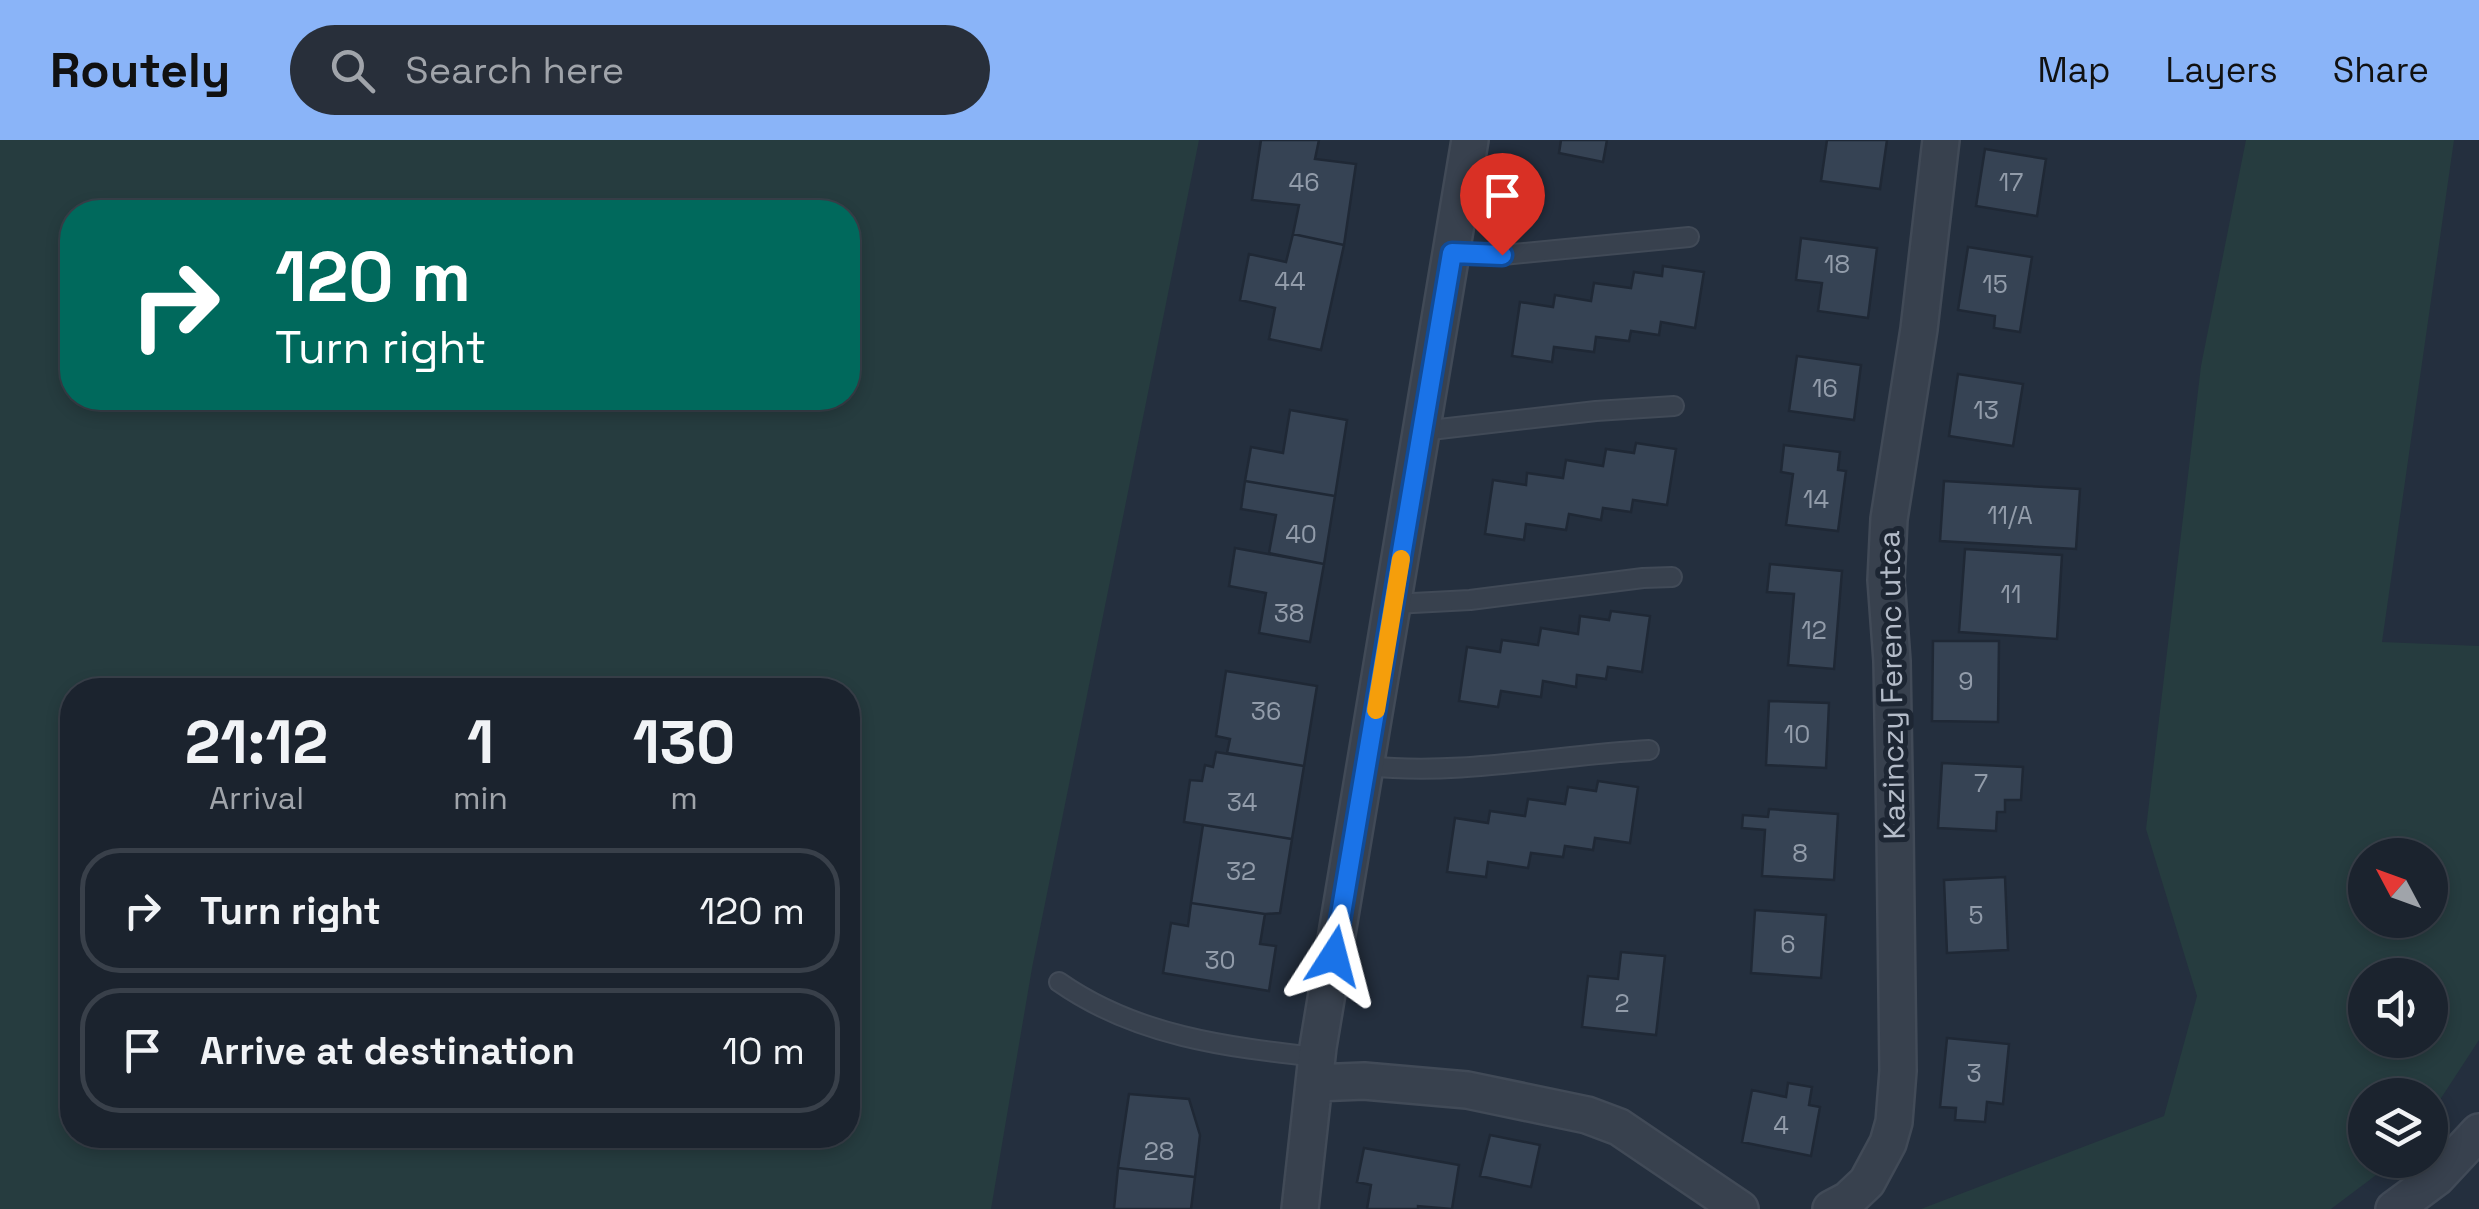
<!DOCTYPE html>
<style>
:root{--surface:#1b232e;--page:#282f3a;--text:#f1f3f6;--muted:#a0a4aa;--line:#39404a;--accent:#8ab4f8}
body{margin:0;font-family:"Space Grotesk",sans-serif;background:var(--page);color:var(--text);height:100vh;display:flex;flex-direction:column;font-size:38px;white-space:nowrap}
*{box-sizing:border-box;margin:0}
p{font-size:32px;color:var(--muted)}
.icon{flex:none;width:55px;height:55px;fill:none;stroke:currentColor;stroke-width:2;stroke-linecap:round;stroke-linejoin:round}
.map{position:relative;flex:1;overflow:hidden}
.panel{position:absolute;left:60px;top:538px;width:800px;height:470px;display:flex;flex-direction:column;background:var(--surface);border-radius:40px;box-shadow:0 5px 15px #0003,0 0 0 2px var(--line)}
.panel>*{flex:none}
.guide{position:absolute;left:60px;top:60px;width:800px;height:210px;border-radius:40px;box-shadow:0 5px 15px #0003,0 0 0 2px var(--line);background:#00695c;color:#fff;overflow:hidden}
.needle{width:65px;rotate:311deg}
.controls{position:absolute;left:2348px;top:698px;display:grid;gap:20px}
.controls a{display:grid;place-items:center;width:100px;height:100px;border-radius:50%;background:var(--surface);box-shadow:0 5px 15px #0003,0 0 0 2px var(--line);font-size:50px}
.pin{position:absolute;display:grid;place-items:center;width:85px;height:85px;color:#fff;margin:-102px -42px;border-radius:50% 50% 50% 0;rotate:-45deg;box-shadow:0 0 10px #0007}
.pin .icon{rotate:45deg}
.me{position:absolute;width:110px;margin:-55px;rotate:9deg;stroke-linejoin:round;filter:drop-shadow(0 0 8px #0008)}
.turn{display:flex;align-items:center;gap:35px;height:210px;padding:0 50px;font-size:45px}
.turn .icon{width:130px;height:130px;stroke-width:2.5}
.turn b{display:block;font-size:70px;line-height:85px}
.eta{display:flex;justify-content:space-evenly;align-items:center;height:170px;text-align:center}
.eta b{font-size:60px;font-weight:800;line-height:70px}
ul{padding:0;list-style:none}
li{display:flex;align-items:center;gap:30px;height:125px;margin:0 20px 15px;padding:0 30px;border:5px solid var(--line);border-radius:40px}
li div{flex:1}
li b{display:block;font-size:38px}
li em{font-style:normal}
header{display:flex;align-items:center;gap:60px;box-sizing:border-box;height:140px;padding:0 50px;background:var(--accent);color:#111}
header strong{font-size:48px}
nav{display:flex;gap:55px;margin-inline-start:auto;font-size:35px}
.search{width:700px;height:90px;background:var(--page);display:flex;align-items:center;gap:25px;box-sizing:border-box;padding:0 35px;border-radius:55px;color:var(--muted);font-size:38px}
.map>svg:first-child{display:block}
.green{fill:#263c3f;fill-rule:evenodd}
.building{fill:#364354;stroke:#1f2835;stroke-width:2.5}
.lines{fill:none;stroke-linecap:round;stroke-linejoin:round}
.lane-casing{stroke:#414a57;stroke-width:22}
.street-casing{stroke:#414a57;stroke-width:40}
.lane{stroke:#38414e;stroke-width:18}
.street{stroke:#38414e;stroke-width:35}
.route-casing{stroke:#114b97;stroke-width:25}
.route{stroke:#1a73e8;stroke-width:18}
.slow{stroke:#f59e0b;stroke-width:18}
.labels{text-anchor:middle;stroke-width:10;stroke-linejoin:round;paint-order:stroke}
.number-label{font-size:25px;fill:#929caa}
.street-label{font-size:30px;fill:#b4bcc9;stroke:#1d2633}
</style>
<header>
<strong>Routely</strong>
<div class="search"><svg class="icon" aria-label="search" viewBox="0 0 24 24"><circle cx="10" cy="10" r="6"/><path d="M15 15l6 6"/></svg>Search here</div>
<nav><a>Map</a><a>Layers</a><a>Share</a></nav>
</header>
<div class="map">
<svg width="2479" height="1069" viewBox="0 0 2479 1069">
<rect width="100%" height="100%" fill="#242f3e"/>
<path class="green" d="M0,0H1199L1032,828L991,1069H0ZM72,72H848V258H72ZM72,550H848V995H72Z
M2246,0H2454L2382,502L2479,506V900L2430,975V955H2365V1020H2396L2331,1069H1921L2164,976L2197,856L2146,689L2201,226ZM2365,715H2430V780H2365ZM2365,835H2430V900H2365Z"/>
<path class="building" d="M1261,0H1319L1315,19L1356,24L1344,105L1293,94L1299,65L1252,60Z
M1561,0H1607L1603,22L1559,13Z
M1827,0H1887L1880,49L1821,41Z
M1985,9L2046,19L2037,76L1976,66Z
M1293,94L1344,105L1321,210L1269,199L1275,168L1240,160L1249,114L1286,122Z
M1801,98L1877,108L1868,178L1818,171L1822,143L1796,140Z
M1968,107L2032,117L2020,192L1994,188L1995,176L1958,170Z
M1663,126L1704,132L1695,188L1661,182L1659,195L1631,191L1629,201L1596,197L1594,212L1554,207L1552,222L1512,216L1520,162L1553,167L1555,155L1591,161L1594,143L1631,148L1634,132L1662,136Z
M1797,216L1861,225L1854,280L1789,271Z
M1958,234L2023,244L2013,306L1949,296Z
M1290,270L1347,280L1335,356L1245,341L1251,307L1283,313Z
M1636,303L1676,309L1667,365L1633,360L1631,372L1603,368L1601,380L1569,374L1566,390L1526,384L1524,400L1485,394L1493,340L1526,345L1527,333L1563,338L1566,320L1603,326L1606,309L1634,313Z
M1784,305L1840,312L1838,330L1846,331L1838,391L1786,385L1793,334L1781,332Z
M1245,341L1335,356L1324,424L1269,413L1276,375L1241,369Z
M1944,341L2080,349L2076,409L1940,401Z
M1235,408L1324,424L1310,502L1259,493L1266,453L1229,446Z
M1965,409L2062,415L2057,499L1959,492Z
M1770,424L1842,431L1834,529L1788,525L1794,454L1767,452Z
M1611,471L1650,476L1642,532L1608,527L1606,539L1577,535L1576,547L1543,541L1541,557L1501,551L1498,567L1459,561L1467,507L1500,512L1502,500L1538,505L1541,488L1578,494L1580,476L1609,480Z
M1933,501H1999L1998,582L1932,581Z
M1226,531L1317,546L1304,626L1227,613L1230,599L1216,596Z
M1769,561L1829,563L1826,628L1766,625Z
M1216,612L1304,626L1292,699L1184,682L1190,640L1202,641L1205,625L1213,627Z
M1942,623L2023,627L2021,660H2005V672H1997L1996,691L1938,688Z
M1598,641L1638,647L1630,703L1595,698L1593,710L1565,706L1563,717L1531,713L1528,728L1488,722L1486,737L1447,732L1455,678L1488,683L1490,671L1525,676L1528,659L1565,664L1568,647L1596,651Z
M1769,669L1838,674L1834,740L1762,736L1765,690L1742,688L1743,675L1768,677Z
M1203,685L1292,699L1280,773L1265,774L1191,763Z
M2005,737L2008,810L1947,813L1944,740Z
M1191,763L1265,774L1260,804L1276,806L1269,851L1163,833L1171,783L1188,786Z
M1755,770L1826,775L1821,838L1751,833Z
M1621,812L1665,816L1656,895L1582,887L1588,836L1618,839Z
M1947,898L2009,904L2003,964L1987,962L1985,982L1955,980L1956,968L1940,967Z
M1788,943L1812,947L1809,965L1820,967L1811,1016L1742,1002L1752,950L1786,957Z
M1129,954L1189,959L1200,995L1195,1037L1118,1028Z
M1490,995L1540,1005L1531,1047L1480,1036Z
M1364,1008L1459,1025L1452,1069L1418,1066V1069H1367L1371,1045L1357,1042Z
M1118,1028L1195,1037L1191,1069H1114Z"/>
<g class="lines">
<defs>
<path id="lane" d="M1452,113L1503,115L1689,97
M1422,291L1596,271L1674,266
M1394,464L1470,460L1643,438L1672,437
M1368,626C1462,636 1555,615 1649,610
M1059,842C1136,896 1226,907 1317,917"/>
<path id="street" d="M1314,943L1364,941L1467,950L1587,975L1619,987L1740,1069
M1300,1069L1318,907L1470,0
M1831,1069L1848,1060L1867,1042L1888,1003L1894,982L1898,931L1895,692L1892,521L1886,440L1889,379L1919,189L1941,0
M2394,1069L2436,1038L2479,992"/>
</defs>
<use href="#lane" class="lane-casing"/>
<use href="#street" class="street-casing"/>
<use href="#lane" class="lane"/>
<use href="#street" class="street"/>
</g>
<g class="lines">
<defs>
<path id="route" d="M1334,816L1452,113L1502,115"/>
</defs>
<use href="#route" class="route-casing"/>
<use href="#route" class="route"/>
<path class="slow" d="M1376,570L1401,419"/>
</g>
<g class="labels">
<g class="number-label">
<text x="1304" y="51">46</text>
<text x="2011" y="51">17</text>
<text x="1837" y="133">18</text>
<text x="1290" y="150">44</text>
<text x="1995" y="153">15</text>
<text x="1825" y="257">16</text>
<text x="1986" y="279">13</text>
<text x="1816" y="368">14</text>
<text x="2010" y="384">11/A</text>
<text x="1301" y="403">40</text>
<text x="2011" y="463">11</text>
<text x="1289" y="482">38</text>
<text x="1814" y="499">12</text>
<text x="1966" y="550">9</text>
<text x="1266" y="580">36</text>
<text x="1797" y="603">10</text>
<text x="1981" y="652">7</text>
<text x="1242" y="671">34</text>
<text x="1800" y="722">8</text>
<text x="1241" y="740">32</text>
<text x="1976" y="784">5</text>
<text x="1788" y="813">6</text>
<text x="1220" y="829">30</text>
<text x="1622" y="872">2</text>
<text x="1974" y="942">3</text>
<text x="1781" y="994">4</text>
<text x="1159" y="1020">28</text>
</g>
<g class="street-label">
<text transform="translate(1892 545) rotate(-91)" y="10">Kazinczy Ferenc utca</text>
</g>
</g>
</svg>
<div class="controls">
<a><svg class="needle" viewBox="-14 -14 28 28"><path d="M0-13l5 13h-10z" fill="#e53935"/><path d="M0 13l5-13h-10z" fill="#a0a4aa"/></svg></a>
<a><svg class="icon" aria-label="sound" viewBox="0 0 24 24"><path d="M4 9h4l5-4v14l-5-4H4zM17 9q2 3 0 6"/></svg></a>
<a><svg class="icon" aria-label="layers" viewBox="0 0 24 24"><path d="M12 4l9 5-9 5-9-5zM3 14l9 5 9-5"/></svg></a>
</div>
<div class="pin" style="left:1502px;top:115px;background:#d93025"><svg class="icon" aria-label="arrive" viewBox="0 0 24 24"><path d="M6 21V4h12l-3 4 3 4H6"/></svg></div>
<svg class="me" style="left:1334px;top:816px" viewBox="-20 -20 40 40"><path d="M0-17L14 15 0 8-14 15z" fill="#1a73e8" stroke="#fff" stroke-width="4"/></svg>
<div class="guide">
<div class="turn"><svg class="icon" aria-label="right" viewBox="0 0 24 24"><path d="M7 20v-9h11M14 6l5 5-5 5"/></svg><div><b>120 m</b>Turn right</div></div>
</div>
<section class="panel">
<div class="eta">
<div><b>21:12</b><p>Arrival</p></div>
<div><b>1</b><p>min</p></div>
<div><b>130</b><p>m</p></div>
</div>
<ul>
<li><svg class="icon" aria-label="right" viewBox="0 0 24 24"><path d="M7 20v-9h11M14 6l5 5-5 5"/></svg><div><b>Turn right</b></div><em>120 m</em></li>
<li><svg class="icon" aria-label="arrive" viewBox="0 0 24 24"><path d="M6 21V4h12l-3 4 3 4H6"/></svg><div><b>Arrive at destination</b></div><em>10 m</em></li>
</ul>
</section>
</div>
